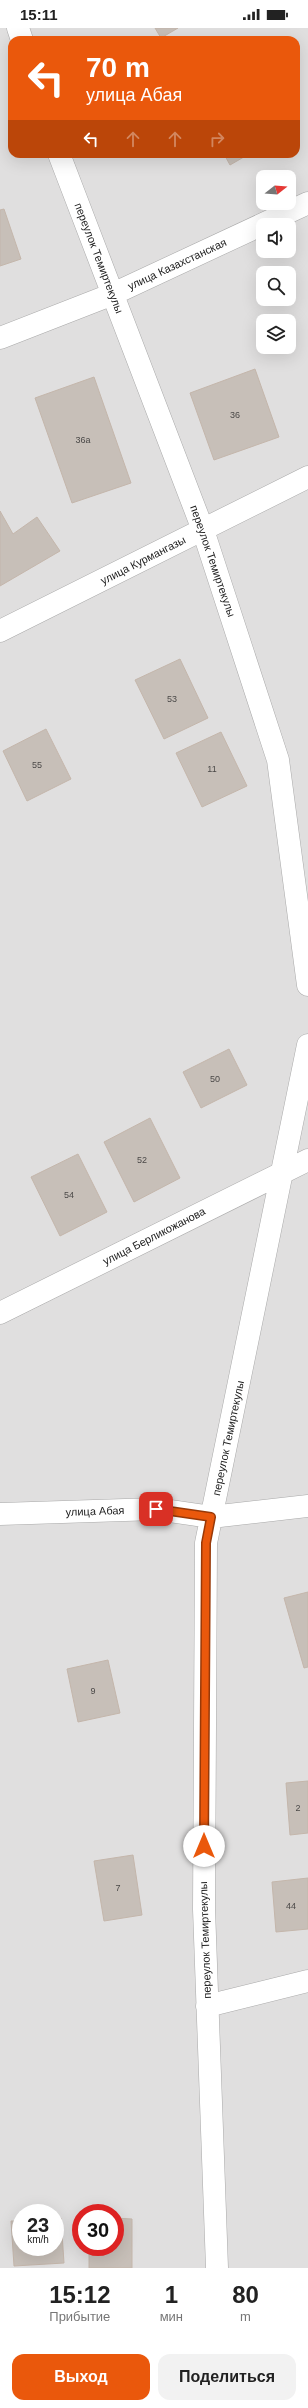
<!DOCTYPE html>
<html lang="ru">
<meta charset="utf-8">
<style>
:root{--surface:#fff;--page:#f2f2f2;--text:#222;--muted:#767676;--accent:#ea580c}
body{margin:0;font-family:Helvetica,sans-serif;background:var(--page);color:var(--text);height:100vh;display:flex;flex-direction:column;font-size:15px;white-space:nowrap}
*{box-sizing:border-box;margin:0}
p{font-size:13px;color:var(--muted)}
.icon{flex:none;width:22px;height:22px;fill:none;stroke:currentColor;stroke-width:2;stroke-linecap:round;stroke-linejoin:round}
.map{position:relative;height:2240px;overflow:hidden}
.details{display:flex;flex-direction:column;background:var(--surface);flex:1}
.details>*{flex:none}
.hud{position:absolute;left:8px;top:8px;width:292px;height:122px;border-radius:12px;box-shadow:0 4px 16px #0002;background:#ea580c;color:#fff;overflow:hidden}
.needle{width:26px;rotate:73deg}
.buttons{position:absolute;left:256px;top:142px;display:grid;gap:8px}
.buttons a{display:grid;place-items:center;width:40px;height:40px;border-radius:8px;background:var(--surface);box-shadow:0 4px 16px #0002;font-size:20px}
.speed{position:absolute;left:12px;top:2176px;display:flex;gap:8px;font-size:20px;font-weight:700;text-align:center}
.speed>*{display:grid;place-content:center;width:52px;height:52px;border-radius:50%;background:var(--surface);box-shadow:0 4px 16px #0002;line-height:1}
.speed small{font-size:10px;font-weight:400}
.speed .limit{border:6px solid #d22;background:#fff;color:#111}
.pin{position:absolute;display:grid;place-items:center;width:34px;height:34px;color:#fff;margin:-17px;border-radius:8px;box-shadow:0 2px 6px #0006}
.me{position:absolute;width:44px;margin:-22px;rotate:0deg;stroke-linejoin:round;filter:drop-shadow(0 0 3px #0008)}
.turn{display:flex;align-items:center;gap:14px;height:84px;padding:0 12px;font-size:18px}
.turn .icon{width:52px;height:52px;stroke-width:2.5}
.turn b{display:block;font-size:28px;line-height:34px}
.lanes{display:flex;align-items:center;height:38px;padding:0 12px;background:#0003;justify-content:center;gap:20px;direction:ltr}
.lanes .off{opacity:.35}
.eta{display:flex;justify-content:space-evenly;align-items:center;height:68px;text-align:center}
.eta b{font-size:24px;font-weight:700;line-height:28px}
.action{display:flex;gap:8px;margin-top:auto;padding:8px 12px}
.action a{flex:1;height:46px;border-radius:12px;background:var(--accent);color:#fff;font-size:16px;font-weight:700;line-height:46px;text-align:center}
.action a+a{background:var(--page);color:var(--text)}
.status{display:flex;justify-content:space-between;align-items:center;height:28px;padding:0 20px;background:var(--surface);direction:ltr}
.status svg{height:11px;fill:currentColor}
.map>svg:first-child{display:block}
.residential{fill:#e0dfdf;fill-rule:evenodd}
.building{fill:#c7bfb8;stroke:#c4b6ab}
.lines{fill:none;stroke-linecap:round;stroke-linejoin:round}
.minor-casing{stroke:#a9a9a9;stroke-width:23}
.minor{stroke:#fff;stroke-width:22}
.route-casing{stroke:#983908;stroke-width:10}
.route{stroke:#ea580c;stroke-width:7}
.labels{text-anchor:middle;stroke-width:3;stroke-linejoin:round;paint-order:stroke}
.number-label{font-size:9px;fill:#4b4948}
.street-label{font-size:11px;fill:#222;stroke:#fff}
</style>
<div class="status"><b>15:11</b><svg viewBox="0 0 49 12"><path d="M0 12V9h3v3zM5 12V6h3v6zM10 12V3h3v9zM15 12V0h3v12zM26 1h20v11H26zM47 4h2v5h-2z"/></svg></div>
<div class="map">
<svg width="308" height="2240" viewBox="0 0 308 2240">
<rect width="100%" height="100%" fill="#f2efe9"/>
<path class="residential" d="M0,0H308V2240H0ZM12,12H296V126H12ZM263,149H289V175H263ZM263,197H289V223H263ZM263,245H289V271H263ZM263,293H289V319H263ZM21,2185H55V2219H21ZM81,2185H115V2219H81Z"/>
<path class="building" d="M155,0H178L161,10Z
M224,126H249L230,137Z
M4,181L21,231L0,238V182Z
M255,341L279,409L214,432L190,365Z
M94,349L131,455L72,475L35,370Z
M0,483L13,506L37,489L60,523L0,558Z
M180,631L208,690L164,711L135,652Z
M46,701L71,751L27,773L3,723Z
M221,704L247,758L202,779L176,725Z
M229,1021L247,1057L201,1080L183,1044Z
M150,1090L180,1150L134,1174L104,1114Z
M78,1126L107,1184L60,1208L31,1149Z
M308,1564V1639L304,1640L284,1570Z
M108,1632L120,1685L78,1694L67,1641Z
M308,1753V1805L290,1807L286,1755Z
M133,1827L142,1887L104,1893L94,1833Z
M308,1850V1901L276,1904L272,1854Z
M61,2190L64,2235L14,2238L11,2193H21V2219H55V2191Z
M115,2190L132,2191V2240H89V2219H115Z"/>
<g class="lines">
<defs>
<path id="minor" d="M18,0L22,12
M59,126L203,502L278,732L308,957
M0,310L113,266L308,175
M0,603L308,449
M0,1285L308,1132
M0,1486L156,1481L211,1489L308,1478
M207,1978L308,1953
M217,2240L204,1881L206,1515L308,1017"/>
</defs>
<use href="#minor" class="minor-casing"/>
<use href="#minor" class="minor"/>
</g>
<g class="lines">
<defs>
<path id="route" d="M156,1481L211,1489L206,1515L204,1818"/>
</defs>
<use href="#route" class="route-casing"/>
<use href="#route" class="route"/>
</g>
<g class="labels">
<g class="number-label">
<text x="235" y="390">36</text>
<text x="83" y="415">36а</text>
<text x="172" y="674">53</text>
<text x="37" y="740">55</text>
<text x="212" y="744">11</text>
<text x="215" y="1054">50</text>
<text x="142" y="1135">52</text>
<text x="69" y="1170">54</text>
<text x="93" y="1666">9</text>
<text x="298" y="1783">2</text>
<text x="118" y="1863">7</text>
<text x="291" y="1881">44</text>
</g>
<g class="street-label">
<text transform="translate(99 230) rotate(69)" y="4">переулок Темиртекулы</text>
<text transform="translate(177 236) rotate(-25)" y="4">улица Казахстанская</text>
<text transform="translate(143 532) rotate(-27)" y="4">улица Курмангазы</text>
<text transform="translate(213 533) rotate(71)" y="4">переулок Темиртекулы</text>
<text transform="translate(154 1208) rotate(-27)" y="4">улица Берликожанова</text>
<text transform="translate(228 1410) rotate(-78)" y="4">переулок Темиртекулы</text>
<text transform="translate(95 1483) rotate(-2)" y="4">улица Абая</text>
<text transform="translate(205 1912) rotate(-92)" y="4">переулок Темиртекулы</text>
</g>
</g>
</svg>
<div class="buttons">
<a><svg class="needle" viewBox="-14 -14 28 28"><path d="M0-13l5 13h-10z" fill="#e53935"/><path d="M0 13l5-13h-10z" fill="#767676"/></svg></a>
<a><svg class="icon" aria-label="sound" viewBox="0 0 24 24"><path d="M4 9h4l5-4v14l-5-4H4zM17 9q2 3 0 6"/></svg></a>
<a><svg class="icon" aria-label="search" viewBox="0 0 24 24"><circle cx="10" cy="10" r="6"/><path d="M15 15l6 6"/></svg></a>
<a><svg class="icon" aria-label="layers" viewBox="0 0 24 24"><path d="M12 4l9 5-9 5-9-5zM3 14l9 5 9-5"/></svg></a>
</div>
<div class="speed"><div>23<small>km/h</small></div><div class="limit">30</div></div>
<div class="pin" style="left:156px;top:1481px;background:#d93025"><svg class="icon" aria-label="arrive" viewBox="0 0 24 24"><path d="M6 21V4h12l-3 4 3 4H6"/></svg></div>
<svg class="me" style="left:204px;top:1818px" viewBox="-20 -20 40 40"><circle r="19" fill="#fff"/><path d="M0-13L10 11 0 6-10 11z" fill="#ea580c"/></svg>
<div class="hud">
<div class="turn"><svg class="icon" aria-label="left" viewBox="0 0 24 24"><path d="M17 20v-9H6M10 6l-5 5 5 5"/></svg><div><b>70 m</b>улица Абая</div></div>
<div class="lanes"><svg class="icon" aria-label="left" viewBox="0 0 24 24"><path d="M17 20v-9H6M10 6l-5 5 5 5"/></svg><svg class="icon off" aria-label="ahead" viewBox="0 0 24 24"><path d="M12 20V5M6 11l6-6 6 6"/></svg><svg class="icon off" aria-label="ahead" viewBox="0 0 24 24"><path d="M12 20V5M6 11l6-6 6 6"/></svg><svg class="icon off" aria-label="right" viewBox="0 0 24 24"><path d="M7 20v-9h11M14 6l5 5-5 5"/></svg></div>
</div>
</div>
<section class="details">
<div class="eta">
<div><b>15:12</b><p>Прибытие</p></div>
<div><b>1</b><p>мин</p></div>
<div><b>80</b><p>m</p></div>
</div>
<div class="action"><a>Выход</a><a>Поделиться</a></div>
</section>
